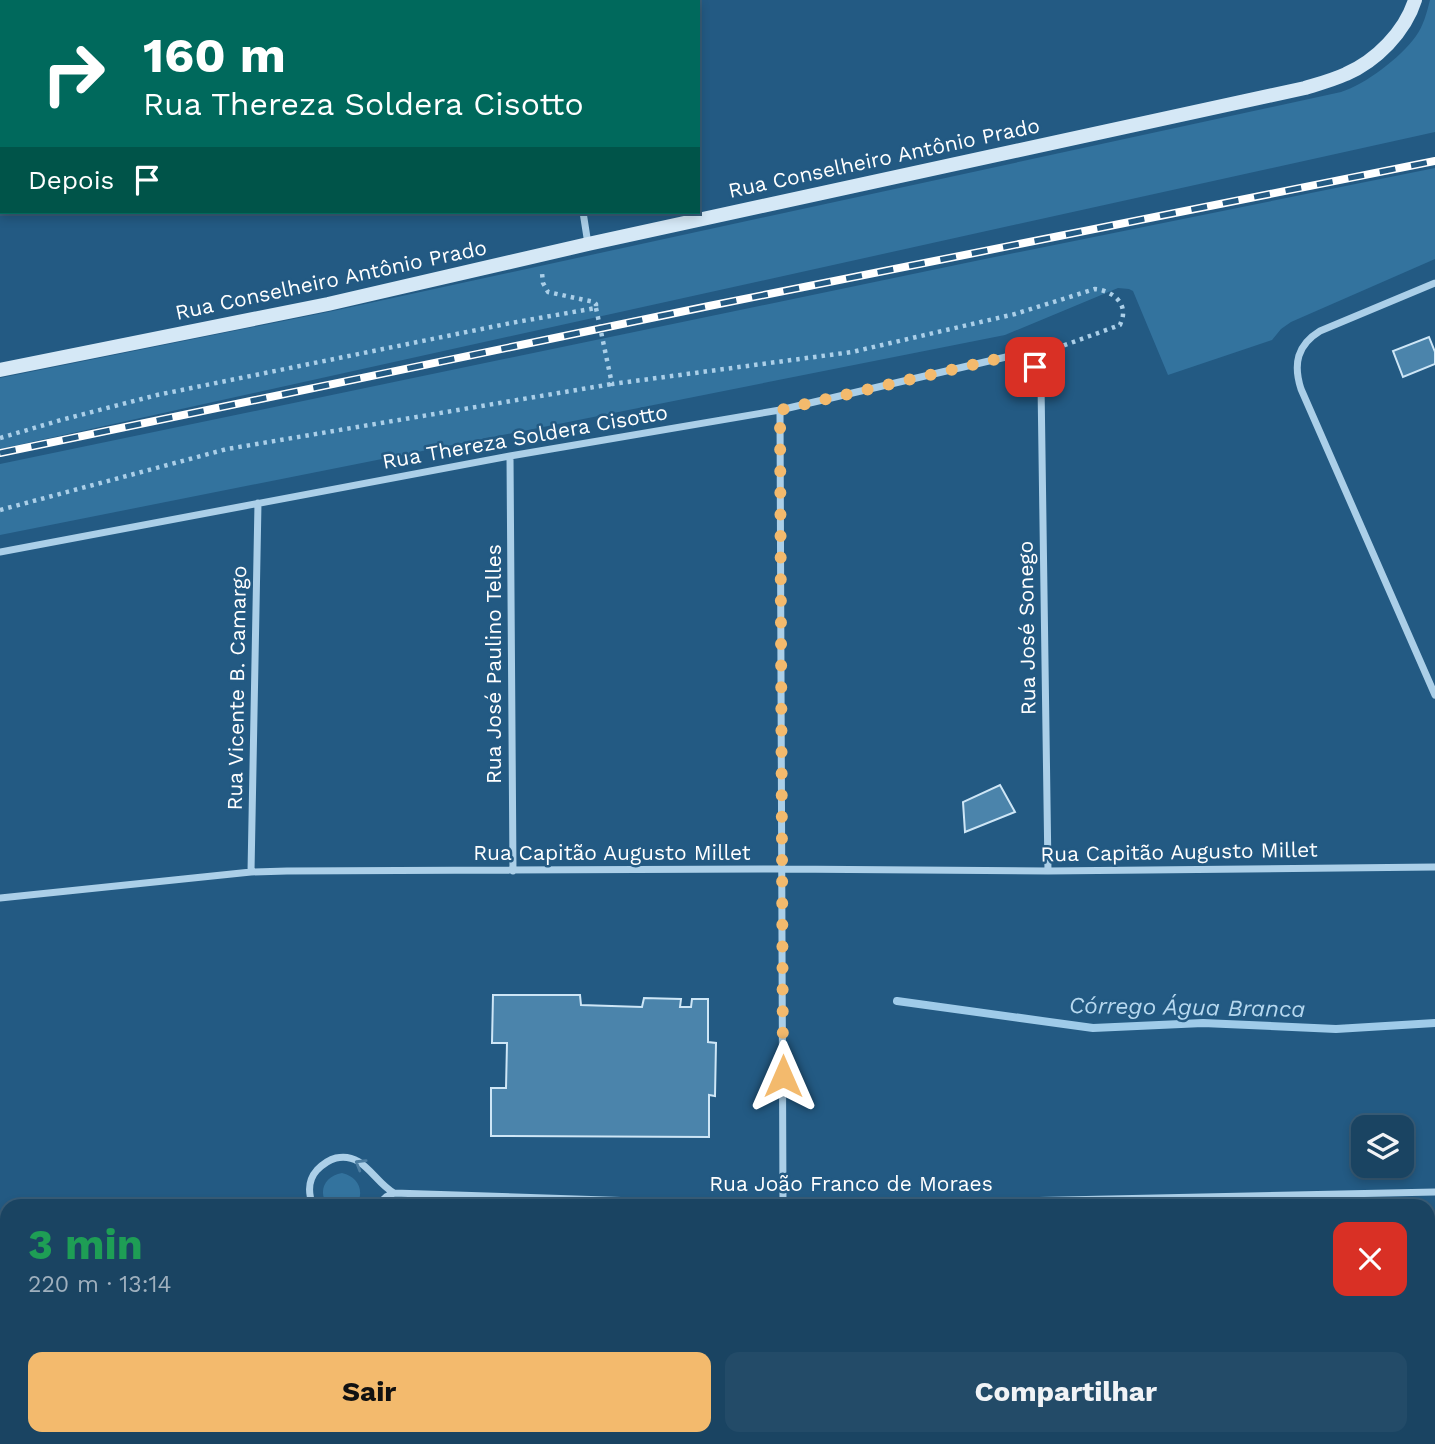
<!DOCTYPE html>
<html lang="pt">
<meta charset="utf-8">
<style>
:root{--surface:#1a4462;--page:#234b68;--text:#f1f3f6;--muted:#9fb0be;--line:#385c77;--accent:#f3ba6d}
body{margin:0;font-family:"Work Sans",sans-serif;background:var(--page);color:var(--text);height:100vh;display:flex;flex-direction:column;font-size:26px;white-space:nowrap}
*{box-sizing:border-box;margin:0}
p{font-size:23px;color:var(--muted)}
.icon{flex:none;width:38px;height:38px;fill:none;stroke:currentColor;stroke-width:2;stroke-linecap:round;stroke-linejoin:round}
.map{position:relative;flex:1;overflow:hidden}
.drawer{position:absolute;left:0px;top:1199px;width:1435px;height:247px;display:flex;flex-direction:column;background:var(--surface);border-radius:21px 21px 0 0;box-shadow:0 4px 10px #0003,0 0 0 2px var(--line)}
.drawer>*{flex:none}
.guide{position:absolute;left:0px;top:0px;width:700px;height:214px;box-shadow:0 4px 10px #0003,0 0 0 2px var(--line);background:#00695c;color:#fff;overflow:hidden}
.buttons{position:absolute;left:1351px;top:1115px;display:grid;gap:14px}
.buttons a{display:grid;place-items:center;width:63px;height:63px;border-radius:14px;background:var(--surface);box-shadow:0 4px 10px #0003,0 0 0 2px var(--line);font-size:35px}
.pin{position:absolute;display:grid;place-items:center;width:60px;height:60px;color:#fff;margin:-30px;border-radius:14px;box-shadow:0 4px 10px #0006}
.me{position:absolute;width:77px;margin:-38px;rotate:0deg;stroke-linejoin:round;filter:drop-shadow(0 0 5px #0008)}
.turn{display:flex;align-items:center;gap:24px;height:147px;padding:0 28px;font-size:32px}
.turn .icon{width:91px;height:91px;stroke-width:2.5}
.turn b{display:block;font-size:49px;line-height:60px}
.then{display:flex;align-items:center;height:66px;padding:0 28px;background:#0003;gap:14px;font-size:26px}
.round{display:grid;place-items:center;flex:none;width:74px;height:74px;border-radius:14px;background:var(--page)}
.summary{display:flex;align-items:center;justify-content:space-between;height:119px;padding:0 28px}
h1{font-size:42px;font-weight:700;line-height:52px;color:#1e9e55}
.action{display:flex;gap:14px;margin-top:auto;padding:14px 28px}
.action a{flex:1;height:80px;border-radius:14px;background:var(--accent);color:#111;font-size:28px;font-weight:700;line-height:80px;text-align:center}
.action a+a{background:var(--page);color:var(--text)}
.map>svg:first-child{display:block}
.green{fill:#33739e}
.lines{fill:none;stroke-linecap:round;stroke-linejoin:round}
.stream{stroke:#9fcbe9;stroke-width:8}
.building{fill:#4b84ab;stroke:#cee6f6;stroke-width:2}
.path{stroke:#abcfe8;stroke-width:4.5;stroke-dasharray:3.5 5;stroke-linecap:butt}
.street{stroke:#abcfe8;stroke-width:7}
.secondary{stroke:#d5e8f6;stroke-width:14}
.rail-casing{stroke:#fff;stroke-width:8}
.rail{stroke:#235a83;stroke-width:5;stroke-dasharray:16;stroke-linecap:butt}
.oneway{stroke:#4c7da1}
.route{stroke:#f3ba6d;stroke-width:12;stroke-dasharray:0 21.6}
.labels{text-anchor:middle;stroke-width:5;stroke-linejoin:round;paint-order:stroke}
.street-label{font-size:21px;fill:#fff;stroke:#235a83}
.water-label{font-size:23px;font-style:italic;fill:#b6d8ef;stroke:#235a83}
</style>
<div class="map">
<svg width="1435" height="1444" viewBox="0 0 1435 1444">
<rect width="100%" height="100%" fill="#235a83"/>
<path class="green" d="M1430,0H1435V132L0,449V378L333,311L1341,92C1366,84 1400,58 1416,36C1423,27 1427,12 1430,0Z
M1435,168V259L1291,322L1281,329L1272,340L1168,375L1133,291L1129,289L1118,288L1005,335L0,535V464L980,260Z
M342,1173C359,1177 365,1192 356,1206H328C317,1191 325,1176 342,1173Z"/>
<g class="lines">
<path class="stream" d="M897,1001L1093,1028L1203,1023L1336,1029L1435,1023"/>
</g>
<path class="building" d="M1429,337L1435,352V364L1403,377L1393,351Z
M1000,785L1015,812L965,832L963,802Z
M493,995H580L581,1005L642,1007L644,998L681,999L680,1007H691L692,999H708V1042L716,1043L715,1096L709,1095V1137L491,1136V1088H506L507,1043H492Z"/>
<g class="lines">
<path class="path" d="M596,308L612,384L852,352L1015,314L1095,289C1108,290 1124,299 1123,314C1123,318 1121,322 1120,325L1043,353
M0,438L61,420L157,395L511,323L596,308V304L594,302L548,292L543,283L542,273
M0,510L227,449L612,384"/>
<path class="street" d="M277,0L278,2
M465,2L473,0
M559,2L560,0
M0,95H2
M583,212L588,244
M1435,283L1320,331C1297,345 1293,364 1301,389L1435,695
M780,410L783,1206
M510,456L513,871
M0,552L510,456L780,410L1006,357C1026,358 1037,364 1041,384L1048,871
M251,872L258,503
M0,898L251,872L287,871L782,869L1048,871L1435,867
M394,1193L783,1206L1435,1192
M313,1206C308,1193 308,1180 317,1170C323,1164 328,1160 336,1158C364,1152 373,1181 394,1193L386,1197L376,1206
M783,1438V1444"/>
<path class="secondary" d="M0,370L328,304L588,244L1305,88C1318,84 1333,80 1346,74C1376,61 1405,32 1415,0"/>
<defs>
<path id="rail" d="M0,453L709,306L1435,161"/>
</defs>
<use href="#rail" class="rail-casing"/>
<use href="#rail" class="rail"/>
</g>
<defs><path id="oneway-chevron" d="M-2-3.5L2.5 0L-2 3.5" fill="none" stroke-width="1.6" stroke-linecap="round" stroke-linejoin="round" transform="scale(1.75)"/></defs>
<use class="oneway" href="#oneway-chevron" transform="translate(360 1164) rotate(-149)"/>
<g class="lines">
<path class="route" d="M783,1076L780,410L1006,357L1025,360L1035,367"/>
</g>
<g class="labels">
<g class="street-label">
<text transform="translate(884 158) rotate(-12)" y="7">Rua Conselheiro Antônio Prado</text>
<text transform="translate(331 280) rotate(-12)" y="7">Rua Conselheiro Antônio Prado</text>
<text transform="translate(525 437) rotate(-10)" y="7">Rua Thereza Soldera Cisotto</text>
<text transform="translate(1027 628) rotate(-91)" y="7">Rua José Sonego</text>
<text transform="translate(494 664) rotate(-90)" y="7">Rua José Paulino Telles</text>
<text transform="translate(237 688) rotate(-89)" y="7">Rua Vicente B. Camargo</text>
<text transform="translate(1179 852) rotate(-1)" y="7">Rua Capitão Augusto Millet</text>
<text x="612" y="860">Rua Capitão Augusto Millet</text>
<text x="851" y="1191">Rua João Franco de Moraes</text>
</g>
<g class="water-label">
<text transform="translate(1187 1007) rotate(1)" y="8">Córrego Água Branca</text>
</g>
</g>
</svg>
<div class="buttons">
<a><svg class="icon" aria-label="layers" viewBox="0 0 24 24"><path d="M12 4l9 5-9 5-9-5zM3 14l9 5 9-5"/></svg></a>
</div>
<div class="pin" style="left:1035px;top:367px;background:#d93025"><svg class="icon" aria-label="arrive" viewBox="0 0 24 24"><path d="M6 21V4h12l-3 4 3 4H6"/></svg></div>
<svg class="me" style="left:783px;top:1076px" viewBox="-20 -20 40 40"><path d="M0-17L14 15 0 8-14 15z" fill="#f3ba6d" stroke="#fff" stroke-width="4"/></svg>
<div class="guide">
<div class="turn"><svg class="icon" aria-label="right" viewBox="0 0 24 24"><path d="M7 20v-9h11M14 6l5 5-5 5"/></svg><div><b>160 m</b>Rua Thereza Soldera Cisotto</div></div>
<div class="then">Depois<svg class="icon" aria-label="arrive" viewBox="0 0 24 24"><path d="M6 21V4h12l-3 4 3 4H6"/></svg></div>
</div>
<section class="drawer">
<div class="summary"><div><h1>3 min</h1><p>220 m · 13:14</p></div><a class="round" style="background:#d93025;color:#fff"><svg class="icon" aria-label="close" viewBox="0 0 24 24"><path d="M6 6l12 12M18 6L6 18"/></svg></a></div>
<div class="action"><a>Sair</a><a>Compartilhar</a></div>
</section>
</div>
